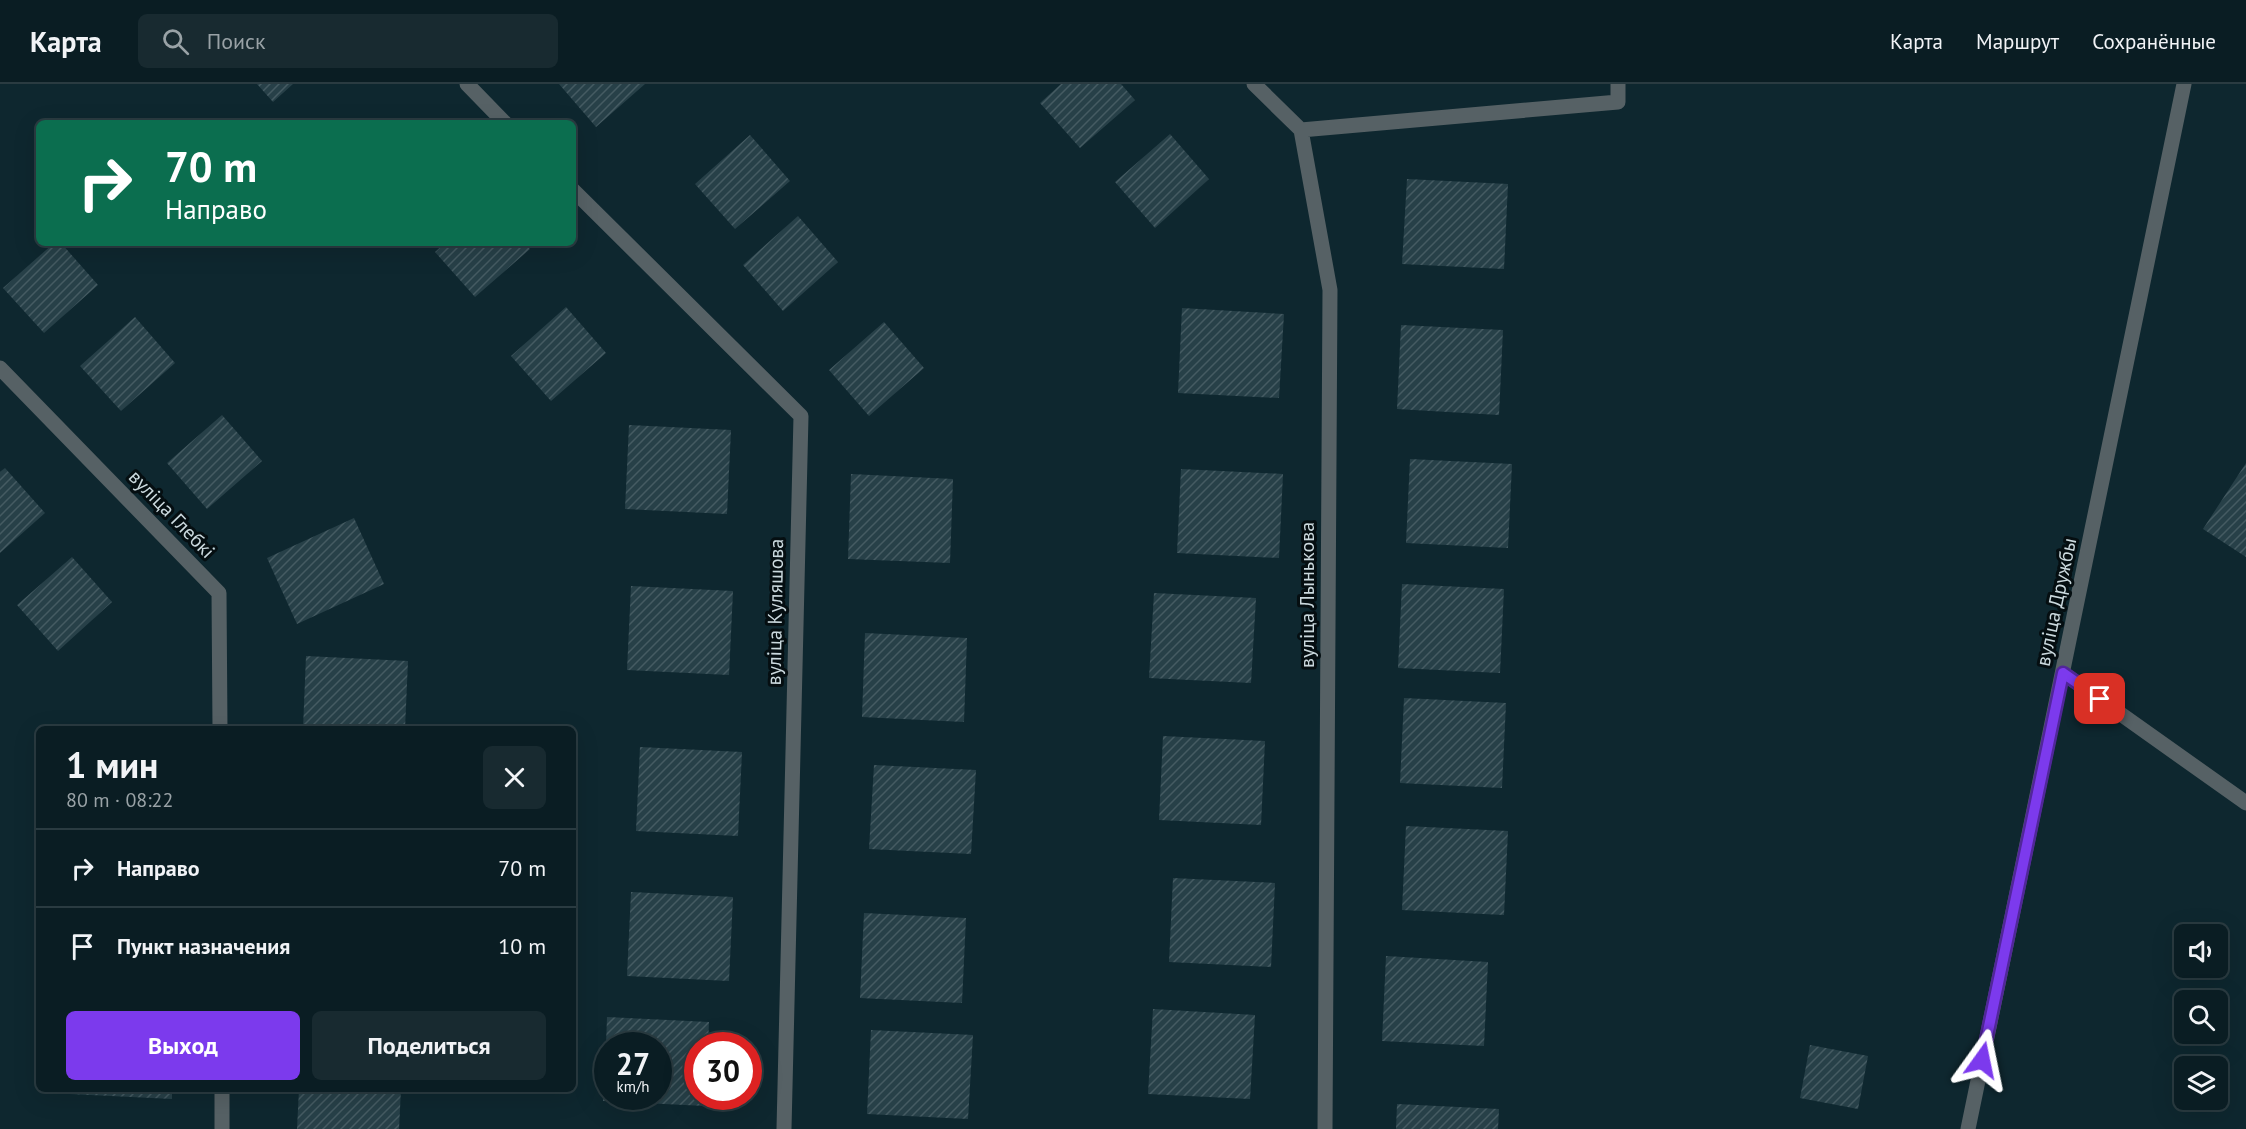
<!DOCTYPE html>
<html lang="ru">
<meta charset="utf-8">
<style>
:root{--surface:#0a1d23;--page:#182a30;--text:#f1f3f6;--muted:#99a2a6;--line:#2a3b41;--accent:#7c3aed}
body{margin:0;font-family:"PT Sans",sans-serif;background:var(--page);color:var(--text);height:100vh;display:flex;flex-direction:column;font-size:22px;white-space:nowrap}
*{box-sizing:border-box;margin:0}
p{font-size:20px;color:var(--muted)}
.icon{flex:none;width:33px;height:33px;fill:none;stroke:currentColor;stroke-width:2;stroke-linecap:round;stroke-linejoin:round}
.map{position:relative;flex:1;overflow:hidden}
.drawer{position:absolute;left:36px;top:642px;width:540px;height:366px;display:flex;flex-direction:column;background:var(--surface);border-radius:9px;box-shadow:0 6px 24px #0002,0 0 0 2px var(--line)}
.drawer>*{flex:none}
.banner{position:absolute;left:36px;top:36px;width:540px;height:126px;border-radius:9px;box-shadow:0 6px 24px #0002,0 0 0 2px var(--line);background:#0b6e4f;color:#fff;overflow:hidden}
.controls{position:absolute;left:2174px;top:840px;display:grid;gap:12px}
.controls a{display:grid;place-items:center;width:54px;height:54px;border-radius:9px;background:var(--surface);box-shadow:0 6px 24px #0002,0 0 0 2px var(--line);font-size:30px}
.speed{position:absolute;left:594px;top:948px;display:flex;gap:12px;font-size:30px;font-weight:700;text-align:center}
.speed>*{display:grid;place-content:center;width:78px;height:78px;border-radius:50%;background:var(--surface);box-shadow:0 6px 24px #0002,0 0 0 2px var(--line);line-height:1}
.speed small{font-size:15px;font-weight:400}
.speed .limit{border:9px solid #d22;background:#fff;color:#111}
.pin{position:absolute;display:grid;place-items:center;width:51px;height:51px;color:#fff;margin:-26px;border-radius:12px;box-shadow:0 3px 9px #0006}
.me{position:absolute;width:66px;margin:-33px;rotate:12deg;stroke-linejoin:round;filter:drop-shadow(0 0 4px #0008)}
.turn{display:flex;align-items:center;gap:21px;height:126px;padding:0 30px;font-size:27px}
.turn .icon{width:78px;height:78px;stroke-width:2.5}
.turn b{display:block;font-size:42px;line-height:51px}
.round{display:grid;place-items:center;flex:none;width:63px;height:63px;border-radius:9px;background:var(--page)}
.head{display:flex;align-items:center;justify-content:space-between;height:102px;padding:0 30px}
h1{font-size:36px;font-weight:600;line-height:45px}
.action{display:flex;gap:12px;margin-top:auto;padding:12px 30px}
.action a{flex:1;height:69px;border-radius:9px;background:var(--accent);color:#fff;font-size:24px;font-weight:600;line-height:69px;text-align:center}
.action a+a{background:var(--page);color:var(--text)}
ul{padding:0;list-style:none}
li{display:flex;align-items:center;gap:18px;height:78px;padding:0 30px;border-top:2px solid var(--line)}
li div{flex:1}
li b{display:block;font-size:22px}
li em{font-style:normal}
header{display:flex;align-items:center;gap:36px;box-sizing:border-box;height:84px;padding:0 30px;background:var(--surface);border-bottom:2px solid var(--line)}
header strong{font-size:28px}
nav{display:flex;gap:33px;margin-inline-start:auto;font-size:21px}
.search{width:420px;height:54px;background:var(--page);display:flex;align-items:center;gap:15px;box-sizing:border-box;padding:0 21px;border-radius:9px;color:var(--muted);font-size:22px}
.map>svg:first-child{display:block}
.building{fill:url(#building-hatch)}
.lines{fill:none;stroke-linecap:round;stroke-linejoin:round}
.lane{stroke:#566165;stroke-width:15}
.street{stroke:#566165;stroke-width:15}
.route-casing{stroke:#51269a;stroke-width:15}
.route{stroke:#7c3aed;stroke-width:10}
.labels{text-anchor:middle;stroke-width:6;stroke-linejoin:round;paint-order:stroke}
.street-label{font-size:20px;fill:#cbd9de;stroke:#050e11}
</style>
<header>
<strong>Карта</strong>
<div class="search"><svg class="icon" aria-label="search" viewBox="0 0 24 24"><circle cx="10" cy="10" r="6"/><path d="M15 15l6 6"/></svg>Поиск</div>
<nav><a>Карта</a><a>Маршрут</a><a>Сохранённые</a></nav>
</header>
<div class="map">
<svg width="2246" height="1045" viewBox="0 0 2246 1045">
<defs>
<pattern id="building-hatch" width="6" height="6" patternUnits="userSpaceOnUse" patternTransform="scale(1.5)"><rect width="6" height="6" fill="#274048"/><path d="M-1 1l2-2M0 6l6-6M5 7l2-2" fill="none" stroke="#455b62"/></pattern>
</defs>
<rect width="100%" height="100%" fill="#0e272f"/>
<path class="building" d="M257,0H293L273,18Z
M559,0H645L596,43Z
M1061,0H1121L1135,16L1080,64L1040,19Z
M1170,50L1209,95L1155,144L1115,98Z
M750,51L790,97L735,145L695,100Z
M1407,95L1508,100L1504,185L1402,180Z
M798,132L838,178L783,227L743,181Z
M54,159H61L98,201L44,249L3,204Z
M445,159H524L530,165L475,213L435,168Z
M566,223L606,269L551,317L511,272Z
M1182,224L1284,230L1279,314L1178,309Z
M135,233L175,279L121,327L80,282Z
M884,238L924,284L869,332L829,286Z
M1401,241L1503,246L1499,331L1397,325Z
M222,331L262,377L207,425L167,379Z
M629,341L731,346L727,430L625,425Z
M1410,375L1512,380L1508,464L1406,459Z
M2246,379V473L2203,445Z
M5,384L45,429L0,469V388Z
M1181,385L1283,390L1279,474L1177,469Z
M851,390L953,395L950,479L848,475Z
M354,434L384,500L297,540L267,474Z
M72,473L112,518L58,567L17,521Z
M1402,500L1504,505L1500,589L1398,584Z
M631,502L733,507L729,591L627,586Z
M1154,509L1256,514L1251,599L1149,594Z
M865,549L967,554L964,638L862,633Z
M306,572L408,577L405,645H303Z
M1404,614L1506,619L1502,704L1400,699Z
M1163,652L1265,657L1261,741L1159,736Z
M640,663L742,668L738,752L636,747Z
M874,681L976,686L971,770L869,765Z
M1406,742L1508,747L1504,831L1402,826Z
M1173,794L1275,799L1271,883L1169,878Z
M631,808L733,813L729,897L627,892Z
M864,829L966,834L962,919L860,914Z
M1386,872L1488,878L1484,962L1382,957Z
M1153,925L1255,931L1250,1015L1148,1010Z
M607,933L709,938L708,962H698V1012H705V1022L603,1017L606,962H608V1012H658V962H606Z
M871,946L973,951L968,1035L867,1030Z
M1810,961L1868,972L1858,1025L1800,1014Z
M70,1005H172V1015L70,1010Z
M299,1005H401L399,1045H297Z
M1397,1020L1499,1025L1498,1045H1396Z"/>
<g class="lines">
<path class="lane" d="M2063,589L2246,719"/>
<path class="street" d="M467,0L505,39
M1254,0L1301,46L1330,206L1325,1045
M1301,46L1618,18V0
M573,106L801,332L784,1045
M0,284L219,509L220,645
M222,1005V1045
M1968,1045L2184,0"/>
</g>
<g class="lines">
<defs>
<path id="route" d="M1982,976L2063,589L2100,615"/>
</defs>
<use href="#route" class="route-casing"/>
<use href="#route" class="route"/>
</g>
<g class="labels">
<g class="street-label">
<text transform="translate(172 430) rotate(46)" y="7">вуліца Глебкі</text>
<text transform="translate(1307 511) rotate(-90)" y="7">вуліца Лынькова</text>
<text transform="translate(2056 518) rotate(-78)" y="7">вуліца Дружбы</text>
<text transform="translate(775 528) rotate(-89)" y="7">вуліца Куляшова</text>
</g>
</g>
</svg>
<div class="controls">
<a><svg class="icon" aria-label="sound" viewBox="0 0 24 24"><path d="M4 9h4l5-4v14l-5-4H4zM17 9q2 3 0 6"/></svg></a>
<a><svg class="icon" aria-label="search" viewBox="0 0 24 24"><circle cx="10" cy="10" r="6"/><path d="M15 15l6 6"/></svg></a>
<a><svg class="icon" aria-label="layers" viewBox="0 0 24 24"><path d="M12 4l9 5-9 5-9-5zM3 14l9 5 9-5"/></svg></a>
</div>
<div class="speed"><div>27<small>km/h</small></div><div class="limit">30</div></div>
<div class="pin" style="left:2100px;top:615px;background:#d93025"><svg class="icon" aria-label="arrive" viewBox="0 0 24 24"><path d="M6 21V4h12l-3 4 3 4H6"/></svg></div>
<svg class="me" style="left:1982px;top:976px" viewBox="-20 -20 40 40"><path d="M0-17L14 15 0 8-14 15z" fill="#7c3aed" stroke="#fff" stroke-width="4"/></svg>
<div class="banner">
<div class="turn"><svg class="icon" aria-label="right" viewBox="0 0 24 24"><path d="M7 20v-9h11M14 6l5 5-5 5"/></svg><div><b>70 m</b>Направо</div></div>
</div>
<section class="drawer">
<div class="head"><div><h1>1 мин</h1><p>80 m · 08:22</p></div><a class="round"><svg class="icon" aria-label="close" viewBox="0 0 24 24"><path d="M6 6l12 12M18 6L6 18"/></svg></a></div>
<ul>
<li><svg class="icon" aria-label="right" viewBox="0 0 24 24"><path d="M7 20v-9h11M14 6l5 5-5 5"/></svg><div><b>Направо</b></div><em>70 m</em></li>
<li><svg class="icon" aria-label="arrive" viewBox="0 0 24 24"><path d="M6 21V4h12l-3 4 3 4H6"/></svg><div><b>Пункт назначения</b></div><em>10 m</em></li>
</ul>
<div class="action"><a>Выход</a><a>Поделиться</a></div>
</section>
</div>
